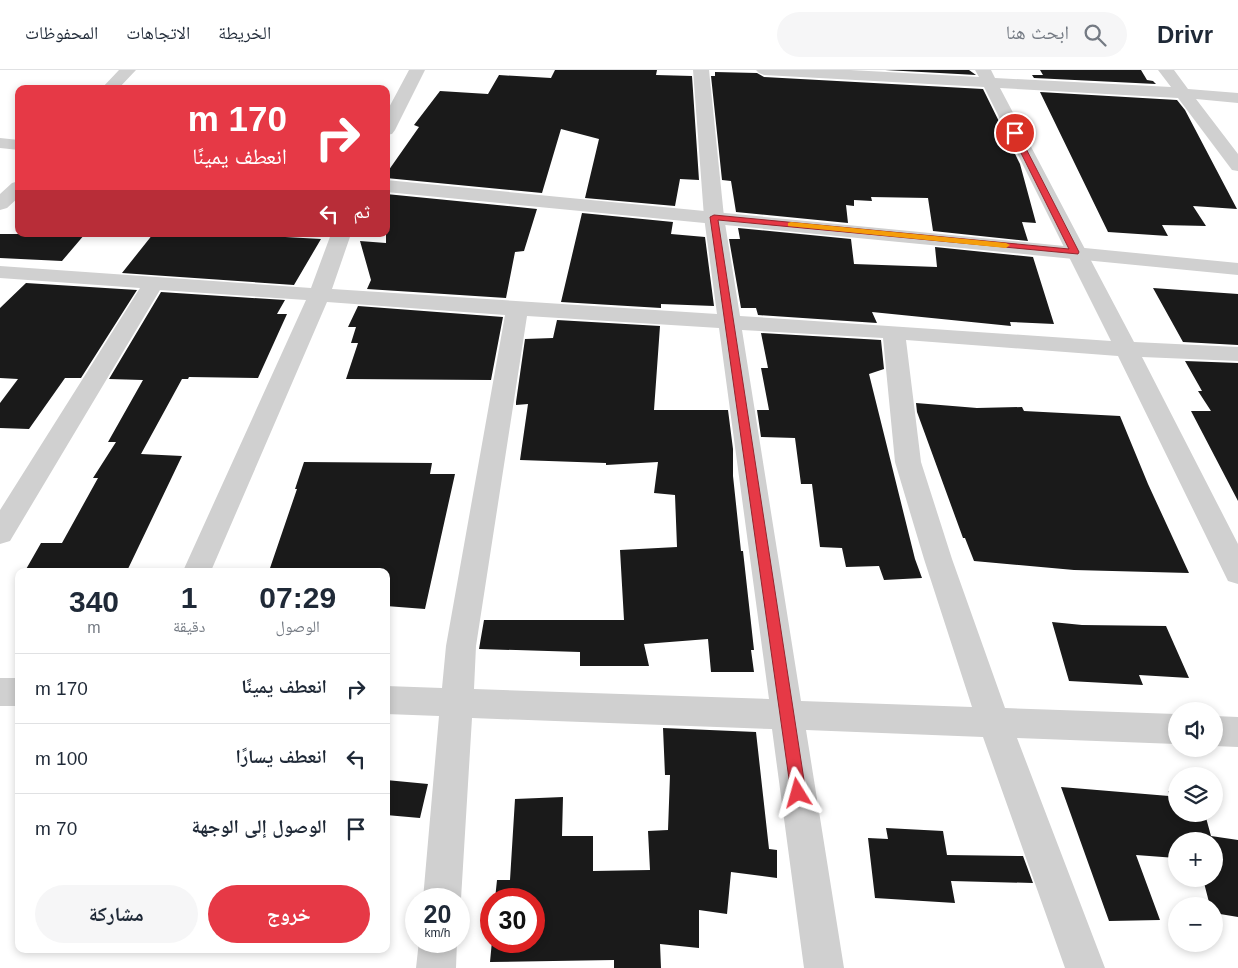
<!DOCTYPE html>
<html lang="ar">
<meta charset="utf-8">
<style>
:root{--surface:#fff;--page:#f6f6f7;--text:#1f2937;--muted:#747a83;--line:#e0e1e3;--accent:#e63946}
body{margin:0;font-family:Helvetica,"Noto Naskh Arabic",sans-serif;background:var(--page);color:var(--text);direction:rtl;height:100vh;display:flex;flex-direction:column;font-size:19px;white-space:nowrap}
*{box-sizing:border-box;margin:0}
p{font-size:16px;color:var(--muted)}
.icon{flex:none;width:28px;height:28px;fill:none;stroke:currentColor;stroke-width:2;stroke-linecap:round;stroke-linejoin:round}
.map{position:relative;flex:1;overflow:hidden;direction:ltr}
.sheet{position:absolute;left:15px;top:498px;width:375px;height:385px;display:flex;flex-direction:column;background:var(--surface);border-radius:10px;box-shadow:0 2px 8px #0003;direction:rtl}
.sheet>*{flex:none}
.hud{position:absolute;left:15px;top:15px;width:375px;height:152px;border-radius:10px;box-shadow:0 2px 8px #0003;direction:rtl;background:#e63946;color:#fff;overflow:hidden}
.controls{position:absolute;left:1168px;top:632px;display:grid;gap:10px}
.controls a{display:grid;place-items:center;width:55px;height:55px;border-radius:50%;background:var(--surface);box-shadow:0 2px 8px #0003;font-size:25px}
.speed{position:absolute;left:405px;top:818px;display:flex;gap:10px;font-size:25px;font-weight:700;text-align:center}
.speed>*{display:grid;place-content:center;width:65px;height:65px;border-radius:50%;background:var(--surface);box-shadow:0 2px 8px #0003;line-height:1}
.speed small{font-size:12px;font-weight:400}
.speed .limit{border:8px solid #d22;background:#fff;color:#111}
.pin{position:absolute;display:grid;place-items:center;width:42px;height:42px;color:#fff;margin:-21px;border:2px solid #fff;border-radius:50%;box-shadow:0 1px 5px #0007}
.me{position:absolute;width:55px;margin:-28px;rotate:352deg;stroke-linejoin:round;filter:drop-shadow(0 0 4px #0008)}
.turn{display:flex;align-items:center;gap:18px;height:105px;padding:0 20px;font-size:22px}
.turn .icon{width:65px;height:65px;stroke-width:2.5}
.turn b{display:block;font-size:35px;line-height:42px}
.then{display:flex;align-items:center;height:48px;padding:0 20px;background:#0003;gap:10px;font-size:19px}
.eta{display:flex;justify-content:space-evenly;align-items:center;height:85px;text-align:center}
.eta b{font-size:30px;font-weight:800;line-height:35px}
.action{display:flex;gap:10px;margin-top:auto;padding:10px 20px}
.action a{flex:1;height:58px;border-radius:30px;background:var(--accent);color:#fff;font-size:20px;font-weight:800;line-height:58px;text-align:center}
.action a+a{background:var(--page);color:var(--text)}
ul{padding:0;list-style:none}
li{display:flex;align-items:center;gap:15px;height:70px;padding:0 20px;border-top:1px solid var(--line)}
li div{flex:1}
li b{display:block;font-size:19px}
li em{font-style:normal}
header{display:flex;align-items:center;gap:30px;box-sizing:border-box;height:70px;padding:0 25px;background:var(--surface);border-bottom:1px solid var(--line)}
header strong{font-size:24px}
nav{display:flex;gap:28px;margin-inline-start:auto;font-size:18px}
.search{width:350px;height:45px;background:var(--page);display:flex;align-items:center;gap:12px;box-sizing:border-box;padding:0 18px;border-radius:28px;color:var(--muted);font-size:19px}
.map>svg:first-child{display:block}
.building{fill:#1a1a1a}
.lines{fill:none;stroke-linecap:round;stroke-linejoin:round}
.minor{fill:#d0d0d0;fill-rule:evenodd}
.tertiary{fill:#d0d0d0;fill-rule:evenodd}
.route{fill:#e63946;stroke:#96252e}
.slow{fill:#f59e0b}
</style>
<header>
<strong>Drivr</strong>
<div class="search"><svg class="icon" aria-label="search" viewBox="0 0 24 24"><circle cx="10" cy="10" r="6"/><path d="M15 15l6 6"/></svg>ابحث هنا</div>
<nav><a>الخريطة</a><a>الاتجاهات</a><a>المحفوظات</a></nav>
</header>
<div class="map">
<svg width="1238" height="898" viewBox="0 0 1238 898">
<rect width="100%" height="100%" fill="#fff"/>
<path class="building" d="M555,0H657L656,5L692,6L699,110L680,109L675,136L585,128L599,69L561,59L542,123L386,108V104L419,57L414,55L440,21L488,24L499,5L551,8Z
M885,0H969L976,5Z
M1040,0H1141L1147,10L1153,11L1156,14L1034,8L1032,5H1043Z
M715,2L757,3L764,7L983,19L1020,94L1036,153L1022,152L1028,171L933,161L928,128L871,127L872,131L854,130V136L846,135L848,153L736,142L731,111L722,110L711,6H715Z
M1040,22L1177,30L1185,40L1237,139L1193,136L1206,156L1162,155L1168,166L1108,162Z
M386,124L537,139L524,181L515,182L506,228L367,219L371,210L360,171L386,173Z
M582,143L673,152L671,164L705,167L714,236L661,234V238L561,232Z
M738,158L851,169L854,194L937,197L935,177L1033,187L1054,254L1010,252L1011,256L872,242L877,253L758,245L756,238H741L729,169H740Z
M0,164H85L62,191L0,188Z
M153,164H233L321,169L294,215L122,203Z
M26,213L137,220L81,308H65L29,359L0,358V333L18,309L0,308V238Z
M1153,218L1238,224V275L1183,272Z
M161,222L285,230L277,244H287L258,308L189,307L188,309H182L141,384L182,386L127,501H25L41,473H62L98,408H93L116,372H108L143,310L109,309Z
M358,236L503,247L491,310L346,309L358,273H351L356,257H348Z
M557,250L660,256L654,340H728L733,379V406L741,481H743L754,580H751L754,602H711L708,569L644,574L649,596H580V582L479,579L484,550H624L620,480L677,477L675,425L654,423L658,392L606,395V393L520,390L528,334L516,335V332L525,269L553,268Z
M761,263L881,270L884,299L869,304L915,489L922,508L884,510L879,496L846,497L842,478L820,477L812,414H801L795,368L761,367L757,340H769L761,298H768Z
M1185,291L1238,293V431L1191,341H1211L1198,321H1202Z
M916,333L977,338L1022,337L1024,341L1120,346L1148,414L1189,503L1074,500L974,491L965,468H963L917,342Z
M304,392L432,393L430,404H455L425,539L386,536V501H269L297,419H295Z
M1052,552L1082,555L1166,556L1189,608L1139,605L1143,615L1069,611Z
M663,658L756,662L769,779L777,780V808L731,802L727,844L699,840V878L660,874L661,898H614V890L490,892L492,871H534V829H495L497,810H510L515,729L563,727L562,766H593V801L650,800L648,761L668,760L670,705H665Z
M386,710L428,714L420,748L386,745Z
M1061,717L1169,726L1168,721L1176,722V744H1205L1211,766L1238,770V847L1214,843V836H1210L1203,809H1214V771H1176V788L1136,785L1160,850L1109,851Z
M886,758L943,761L947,785L1023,786L1033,813L951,811L955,833L875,828L868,768L888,769Z"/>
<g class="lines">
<path class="minor" d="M119,0H136L118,19H101Z
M409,0H425L395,60L392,64L386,65V43Z
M693,0H709L724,147L740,246L1111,271L984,17L764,5L759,3L756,0H850L979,7L975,0H991L995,8L1171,17L1158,0H1174L1188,19L1238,23V33L1196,29L1238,84V101L1232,100L1178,28L1000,18L1134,272L1238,277V291L1142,287L1238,474V514L1228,511L1118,286L906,270L921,392L952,489L1005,638L1176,644V674L1017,668L1105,898H1065L983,667L806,660L844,898H804L772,659L472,648L461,829L459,834V829H423L439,646L386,644V616L442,618L446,576L505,245L327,232L211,501H183L306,230L160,220L10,471L0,474V440L140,218L0,208V196L311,218L331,164H351L332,219L717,244L704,147ZM527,246L719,258L769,629L474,619L476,576ZM742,260L883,268L895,392L924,489L972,637L801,631Z
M19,111V127L7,138L0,140V124L12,113Z
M0,608H19V636H0Z
M1214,646L1238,647V677L1214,676Z
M419,871H457L456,898H416Z"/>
<path class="tertiary" d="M0,68L19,70V80L0,78Z
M386,110L1238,193V205L386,122Z"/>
</g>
<path class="route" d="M1012,61L1018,63L1079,182L1078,184L718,150L806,723L804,728L798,730L793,728L791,723L710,147L714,145L1069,179L1011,63Z"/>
<path class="slow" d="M791,152L1006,173L1010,175L1006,178L788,156V153Z"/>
</svg>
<div class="controls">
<a><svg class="icon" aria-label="sound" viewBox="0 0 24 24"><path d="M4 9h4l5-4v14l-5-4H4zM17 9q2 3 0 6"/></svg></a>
<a><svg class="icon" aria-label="layers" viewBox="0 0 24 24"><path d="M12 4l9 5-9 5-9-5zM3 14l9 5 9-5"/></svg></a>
<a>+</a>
<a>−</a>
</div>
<div class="speed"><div>20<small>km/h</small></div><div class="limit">30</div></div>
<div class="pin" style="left:1015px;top:63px;background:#d93025"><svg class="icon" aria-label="arrive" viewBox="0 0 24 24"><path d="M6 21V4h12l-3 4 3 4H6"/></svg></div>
<svg class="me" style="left:798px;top:723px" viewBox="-20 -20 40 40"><path d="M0-17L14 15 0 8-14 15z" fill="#e63946" stroke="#fff" stroke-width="4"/></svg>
<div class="hud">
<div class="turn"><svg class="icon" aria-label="right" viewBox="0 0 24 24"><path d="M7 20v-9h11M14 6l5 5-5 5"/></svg><div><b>170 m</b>انعطف يمينًا</div></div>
<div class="then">ثم<svg class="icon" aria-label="left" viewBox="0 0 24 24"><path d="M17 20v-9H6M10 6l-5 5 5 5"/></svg></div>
</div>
<section class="sheet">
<div class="eta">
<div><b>07:29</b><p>الوصول</p></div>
<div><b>1</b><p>دقيقة</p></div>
<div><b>340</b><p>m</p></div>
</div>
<ul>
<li><svg class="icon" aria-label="right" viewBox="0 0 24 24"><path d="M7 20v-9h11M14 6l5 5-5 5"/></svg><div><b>انعطف يمينًا</b></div><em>170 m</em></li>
<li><svg class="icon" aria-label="left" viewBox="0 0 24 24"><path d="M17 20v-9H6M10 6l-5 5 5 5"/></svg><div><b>انعطف يسارًا</b></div><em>100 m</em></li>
<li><svg class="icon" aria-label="arrive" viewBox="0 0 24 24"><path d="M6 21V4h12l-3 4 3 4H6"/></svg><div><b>الوصول إلى الوجهة</b></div><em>70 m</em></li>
</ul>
<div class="action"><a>خروج</a><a>مشاركة</a></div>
</section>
</div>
